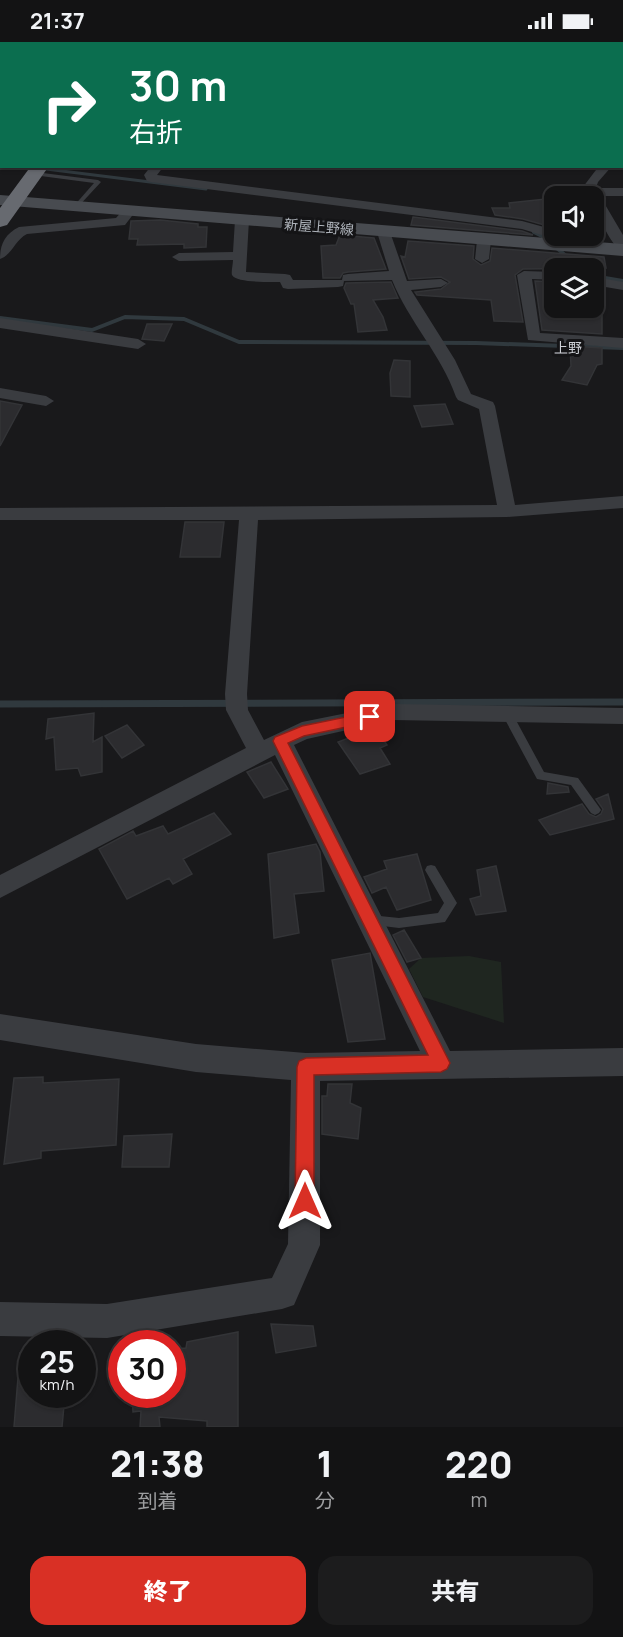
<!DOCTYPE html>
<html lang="ja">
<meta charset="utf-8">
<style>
:root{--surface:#131314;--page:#1c1c1d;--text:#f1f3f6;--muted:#9d9ea0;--line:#323234;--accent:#d93025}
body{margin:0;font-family:Manrope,"Noto Sans JP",sans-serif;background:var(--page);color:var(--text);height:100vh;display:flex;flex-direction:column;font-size:22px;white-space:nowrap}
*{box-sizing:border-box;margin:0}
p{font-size:20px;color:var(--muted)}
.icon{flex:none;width:33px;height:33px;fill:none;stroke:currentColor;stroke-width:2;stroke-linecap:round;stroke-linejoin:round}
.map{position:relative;height:1385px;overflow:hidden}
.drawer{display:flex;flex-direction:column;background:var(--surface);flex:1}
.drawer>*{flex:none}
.hud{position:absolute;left:0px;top:0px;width:624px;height:126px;box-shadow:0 2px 4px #0004,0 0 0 2px var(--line);background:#0b6e4f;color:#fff;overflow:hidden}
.fabs{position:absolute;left:544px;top:144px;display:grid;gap:12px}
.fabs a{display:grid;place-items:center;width:60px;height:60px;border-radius:12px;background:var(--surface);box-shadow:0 2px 4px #0004,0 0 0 2px var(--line);font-size:30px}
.speed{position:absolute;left:18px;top:1288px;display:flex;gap:12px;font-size:30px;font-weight:700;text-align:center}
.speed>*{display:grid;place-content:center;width:78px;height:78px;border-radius:50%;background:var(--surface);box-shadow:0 2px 4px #0004,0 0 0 2px var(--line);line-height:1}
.speed small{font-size:15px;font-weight:400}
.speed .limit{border:9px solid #d22;background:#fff;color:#111}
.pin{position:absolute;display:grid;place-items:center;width:51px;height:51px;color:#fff;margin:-26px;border-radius:12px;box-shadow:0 3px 9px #0006}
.me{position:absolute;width:66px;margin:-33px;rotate:0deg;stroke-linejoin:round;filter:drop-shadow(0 0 4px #0008)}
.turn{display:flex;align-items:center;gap:21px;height:126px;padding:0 30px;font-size:27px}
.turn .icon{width:78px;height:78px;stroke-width:2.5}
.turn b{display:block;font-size:42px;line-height:51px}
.eta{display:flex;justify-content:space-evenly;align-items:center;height:102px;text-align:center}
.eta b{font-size:36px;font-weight:800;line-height:42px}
.action{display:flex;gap:12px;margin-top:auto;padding:12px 30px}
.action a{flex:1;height:69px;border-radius:18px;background:var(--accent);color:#fff;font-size:24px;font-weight:800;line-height:69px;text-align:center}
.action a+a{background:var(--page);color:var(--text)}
.status{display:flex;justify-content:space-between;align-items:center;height:42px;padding:0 30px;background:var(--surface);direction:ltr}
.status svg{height:16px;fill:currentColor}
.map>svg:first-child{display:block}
.green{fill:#1f2620}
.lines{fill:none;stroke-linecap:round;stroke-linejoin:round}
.stream-far2{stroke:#30393e;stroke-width:3}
.stream-far1{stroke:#30393e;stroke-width:4}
.stream{stroke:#30393e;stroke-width:7}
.building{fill:#2c2c2f;stroke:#333437;stroke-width:1.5}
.lane{fill:#3a3c40;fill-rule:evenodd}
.street{fill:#3a3c40;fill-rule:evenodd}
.secondary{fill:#484b50;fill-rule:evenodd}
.highway{fill:#676a70;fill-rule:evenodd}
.route{fill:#d93025;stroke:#8d1f18;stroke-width:1.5}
.labels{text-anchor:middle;stroke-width:6;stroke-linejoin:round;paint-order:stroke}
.far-street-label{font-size:14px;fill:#adb2b9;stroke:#141416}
.far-neighbourhood-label{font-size:14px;fill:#cdd0d6;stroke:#141416}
</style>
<div class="status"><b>21:37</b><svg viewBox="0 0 49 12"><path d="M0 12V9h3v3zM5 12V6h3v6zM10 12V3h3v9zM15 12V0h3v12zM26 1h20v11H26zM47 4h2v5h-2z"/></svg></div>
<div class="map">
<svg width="623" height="1385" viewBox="0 0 623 1385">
<rect width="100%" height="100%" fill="#19191b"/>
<path class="green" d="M469,914L501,920L504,981L423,955L409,927L421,916Z"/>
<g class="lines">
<path class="stream-far2" d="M22,124L206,147"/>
<path class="stream-far1" d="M534,190L546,196L568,216
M594,231L605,236L623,239
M0,276L92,288L125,275L184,277L239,300L476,301L623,306"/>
<path class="stream" d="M0,662L623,660"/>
</g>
<path class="building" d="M555,156V186L523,177L495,173L492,166H510L509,161Z
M413,175L522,189L533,193L411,183Z
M160,178L198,182V185H207L206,205L184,206V202L137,203L138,197H129L131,179Z
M340,193L374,196L386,227L348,230L343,231L340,236H323L321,204L336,203Z
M408,199L474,204L473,217L481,223L490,219L492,206L604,215L606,226L523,227L515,233L523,280L494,279L491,258L417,253L415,250L441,247L450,240L441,235L409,237L401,214L405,215Z
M535,239L555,240V266L558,268L602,272V292L542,288Z
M391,240L398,256L373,258L383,275L387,288L358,290L354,262H351L344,246L346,241Z
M147,282H172L164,299L142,297Z
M570,304L602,306V322L597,323L587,343L562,338L571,324Z
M394,318L410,319V355L391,354L390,331Z
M0,359L22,363L0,404Z
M445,362L453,382L422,385L414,364Z
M185,480H224L220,515H180Z
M94,671L93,700L102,695V730L81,734L78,726L56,728L54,695L46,697L48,677Z
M127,683L144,703L122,716L105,694Z
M375,686L387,703L380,706L390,722L360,732L338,700Z
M271,720L288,747L264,756L247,730Z
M548,741L568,745L569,750L547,752Z
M608,752L614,777L550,793L539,778L582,762L589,772L596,775L601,772L603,767L596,757Z
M214,771L231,792L183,817L192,832L173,842L169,836L127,857L99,807L133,789L136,794L163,784L168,792Z
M316,802L320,810L324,849L294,852L299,891L274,896L268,812Z
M417,812L431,858L397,868L386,845L372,851L364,835L387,827L384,819Z
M496,824L506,869L476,873L470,857L481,854L477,828Z
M404,888L421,916L407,920L393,893Z
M370,911L385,997L348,1000L332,918Z
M43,1035V1041L119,1037L116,1103L41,1109V1116L4,1122L14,1036Z
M328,1042H352L350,1061L361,1066L358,1097L322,1092V1054H327Z
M172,1092L169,1125H122L124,1094Z
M271,1282L313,1284L316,1304L276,1311Z
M238,1290V1385H207V1379L159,1375L160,1385H140L141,1369L133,1370L132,1353H172V1307L186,1306L187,1300Z
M20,1311H32V1353H65L62,1385H14Z"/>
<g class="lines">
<path class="lane" d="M35,130L98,138L101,140L76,167L73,165L94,141L33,133V131Z
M507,668L511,669L544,730L578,736L599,765L601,768L599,771L595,773L591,771L571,743L537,737L502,672Z
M431,823L435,824L457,861L445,880L399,886L366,882L364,878L366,874L370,873L399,876L438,871L444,861L425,828L427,824Z"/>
<path class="street" d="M169,0H191L192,2H170Z
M503,0H513L514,2H504Z
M623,36V44H622V36Z
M622,58H623V64H622Z
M0,113H2V121H0Z
M151,124H164L157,133L522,179L555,188V194H562L570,203L563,207L558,206L545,194L522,187L151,140L147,139L144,133Z
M599,124H612L598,140L596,146H623V154H600L623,193V209C611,206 594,167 594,154H588L583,145Z
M129,166L135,170L125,183L27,192C15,198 12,213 0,217C0,202 5,192 19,185L116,176L124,167Z
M242,174L249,178L246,230L285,232L290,233L293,238H342L343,233L348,232L389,229L377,190L379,187H389L407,239L441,237L448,241L441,245L411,248L455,318L471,352L493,360L495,364L515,463L623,454V466L507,475L258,478L247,652L248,668L264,698L302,680L392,662L623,666V682L392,678L307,697L294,703L450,1009L623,1006V1034L320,1039V1203L294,1263L282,1267L107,1296L0,1294V1260L107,1262L272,1236L288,1202L291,1038L196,1030L0,998V972L196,1002L306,1011L420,1009L275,713L0,856V833L246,706L226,668L225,652L239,478H0V466L497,463L479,367L458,358L456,355C441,312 409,280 392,238L344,239L343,244L338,245L288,247L283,246L280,240C271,240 236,241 232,233C231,230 233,222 233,218L179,219L172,215L179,211L233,210L235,178Z
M484,194L491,198L489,217L482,221L475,217L477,198Z
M524,229L555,230V238L532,237L540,291L623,296V306L528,298L517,233Z
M594,235L623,240V248L594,243Z
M0,276L138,297L146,302L138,307L0,286Z
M0,346L46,354L54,359L46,364L0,356Z"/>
<path class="secondary" d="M0,48H2V58H0Z
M0,153L623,202V214L0,163Z"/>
<path class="highway" d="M60,0H74V2H60Z
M31,124H49L7,183L0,185V166Z"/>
</g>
<path class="route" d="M370,670L376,675L375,679L304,694L288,701L450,1021L447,1027L441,1030L314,1033V1159L311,1165L305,1168L298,1165L295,1159L297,1025L299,1019L306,1016L428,1013L273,699L275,695L302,684Z"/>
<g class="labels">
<g class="far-street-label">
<text transform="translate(319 185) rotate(5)" y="5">新屋上野線</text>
</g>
<g class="far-neighbourhood-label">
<text x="568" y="311">上野</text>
</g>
</g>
</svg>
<div class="fabs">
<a><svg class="icon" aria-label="sound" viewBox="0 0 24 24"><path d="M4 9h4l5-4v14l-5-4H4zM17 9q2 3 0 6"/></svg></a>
<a><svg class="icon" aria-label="layers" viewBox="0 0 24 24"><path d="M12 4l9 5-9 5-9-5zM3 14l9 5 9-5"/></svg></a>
</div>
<div class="speed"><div>25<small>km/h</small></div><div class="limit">30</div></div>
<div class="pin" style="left:370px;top:675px;background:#d93025"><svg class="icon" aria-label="arrive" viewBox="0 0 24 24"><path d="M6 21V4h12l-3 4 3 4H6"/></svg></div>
<svg class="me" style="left:305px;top:1159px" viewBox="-20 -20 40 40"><path d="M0-17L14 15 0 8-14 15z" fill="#d93025" stroke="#fff" stroke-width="4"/></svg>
<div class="hud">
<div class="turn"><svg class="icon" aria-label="right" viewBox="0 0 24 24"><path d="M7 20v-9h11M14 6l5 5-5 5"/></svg><div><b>30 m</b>右折</div></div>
</div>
</div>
<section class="drawer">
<div class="eta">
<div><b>21:38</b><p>到着</p></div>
<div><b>1</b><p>分</p></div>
<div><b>220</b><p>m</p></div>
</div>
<div class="action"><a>終了</a><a>共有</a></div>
</section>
